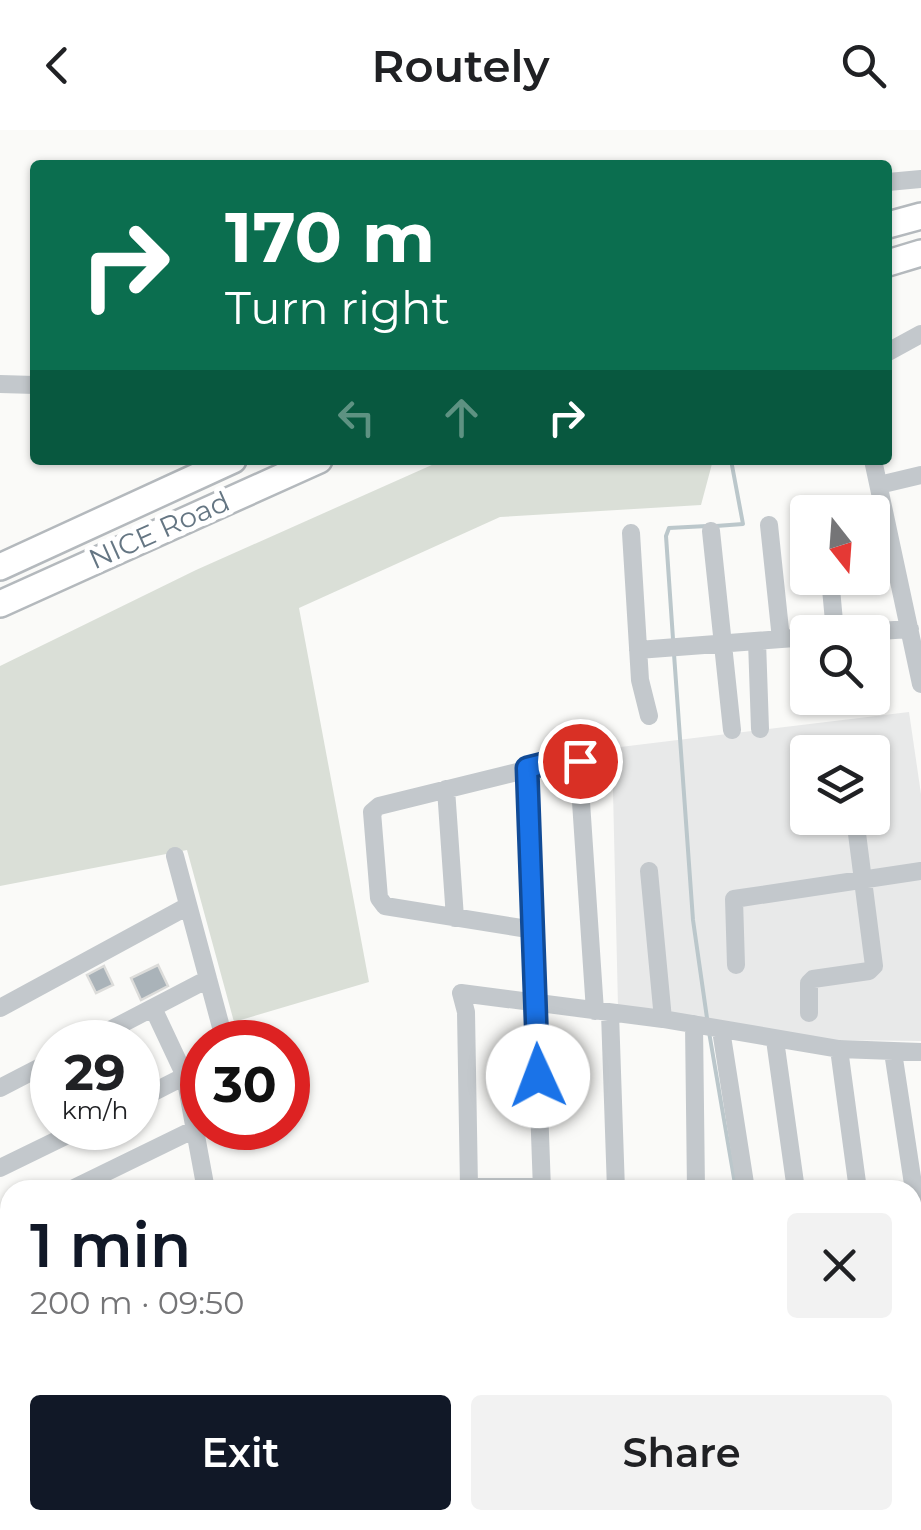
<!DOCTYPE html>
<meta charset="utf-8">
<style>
:root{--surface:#fff;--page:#f2f2f2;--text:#202124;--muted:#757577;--accent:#111827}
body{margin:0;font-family:Montserrat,sans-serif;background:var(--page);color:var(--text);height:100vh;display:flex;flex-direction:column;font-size:38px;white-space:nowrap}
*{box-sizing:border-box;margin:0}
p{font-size:32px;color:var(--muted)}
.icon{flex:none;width:55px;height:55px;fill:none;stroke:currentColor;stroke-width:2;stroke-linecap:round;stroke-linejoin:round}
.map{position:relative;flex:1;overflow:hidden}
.side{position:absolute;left:0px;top:1050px;width:922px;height:350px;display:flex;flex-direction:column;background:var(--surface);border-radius:30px 30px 0 0;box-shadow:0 2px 8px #0004}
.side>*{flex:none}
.hud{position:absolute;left:30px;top:30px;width:862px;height:305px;border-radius:10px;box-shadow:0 2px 8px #0004;background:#0b6e4f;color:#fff;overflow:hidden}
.needle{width:65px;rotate:163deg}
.buttons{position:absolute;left:790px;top:365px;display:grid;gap:20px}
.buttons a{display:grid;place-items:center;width:100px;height:100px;border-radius:10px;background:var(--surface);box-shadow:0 2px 8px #0004;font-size:50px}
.speed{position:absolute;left:30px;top:890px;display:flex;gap:20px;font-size:50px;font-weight:700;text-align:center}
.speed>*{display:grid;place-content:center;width:130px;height:130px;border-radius:50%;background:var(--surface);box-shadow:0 2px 8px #0004;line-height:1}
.speed small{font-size:25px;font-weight:400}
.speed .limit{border:15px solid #d22;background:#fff;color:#111}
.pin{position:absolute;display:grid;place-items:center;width:85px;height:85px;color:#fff;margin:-42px;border:5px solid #fff;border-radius:50%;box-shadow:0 2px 10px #0007}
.me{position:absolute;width:110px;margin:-55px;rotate:358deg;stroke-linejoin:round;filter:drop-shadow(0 0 8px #0008)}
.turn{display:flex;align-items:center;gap:35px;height:210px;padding:0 30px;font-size:45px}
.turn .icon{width:130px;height:130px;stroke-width:2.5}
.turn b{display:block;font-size:70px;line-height:85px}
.lanes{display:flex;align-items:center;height:95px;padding:0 30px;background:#0003;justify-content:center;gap:50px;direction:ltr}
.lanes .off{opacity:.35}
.round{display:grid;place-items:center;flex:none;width:105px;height:105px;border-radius:10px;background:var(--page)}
.overview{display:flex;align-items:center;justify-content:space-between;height:170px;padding:0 30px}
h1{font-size:60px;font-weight:600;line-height:75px;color:var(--accent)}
.action{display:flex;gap:20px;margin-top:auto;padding:20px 30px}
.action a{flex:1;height:115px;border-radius:10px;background:var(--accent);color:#fff;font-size:40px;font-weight:600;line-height:115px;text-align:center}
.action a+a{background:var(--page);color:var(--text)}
header{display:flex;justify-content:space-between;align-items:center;height:130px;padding:0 30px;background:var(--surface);font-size:45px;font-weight:600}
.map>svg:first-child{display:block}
.built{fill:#e8e9e9;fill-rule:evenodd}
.green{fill:#dadfd7}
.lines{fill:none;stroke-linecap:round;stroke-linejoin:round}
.stream{stroke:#bbc7cb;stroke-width:4}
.building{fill:#aab3b9;stroke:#dcdcda;stroke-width:2.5}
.highway-casing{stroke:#b4b9bd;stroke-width:30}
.path{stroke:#bbbfc2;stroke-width:2.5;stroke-dasharray:5 5;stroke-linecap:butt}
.minor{stroke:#c3c8cc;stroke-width:18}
.highway{stroke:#fff;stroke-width:25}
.route-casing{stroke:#114b97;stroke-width:25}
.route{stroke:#1a73e8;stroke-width:18}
.labels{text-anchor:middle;stroke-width:10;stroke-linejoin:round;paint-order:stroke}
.street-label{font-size:28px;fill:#657683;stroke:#fff}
</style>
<header><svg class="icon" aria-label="back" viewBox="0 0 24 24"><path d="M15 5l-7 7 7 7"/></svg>Routely<svg class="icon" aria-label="search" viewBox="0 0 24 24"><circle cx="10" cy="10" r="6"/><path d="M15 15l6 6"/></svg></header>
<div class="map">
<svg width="921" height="1400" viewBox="0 0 921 1400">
<rect width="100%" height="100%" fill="#fafaf8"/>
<path class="built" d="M909,582L921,664V911L825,910L618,877L612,618ZM808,622H872V688H808Z
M411,1390H518L519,1400H415Z"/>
<path class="green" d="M443,330H713L701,375L500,387L299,478L369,852L234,892L187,720L0,756V536L196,440Z
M0,1229L10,1279V1390H32L35,1400H0Z"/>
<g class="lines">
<path class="stream" d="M716,396L743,394L731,330
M673,509L666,406L669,398L707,396
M674,524L693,790L707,888
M709,902L736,1060
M768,1390L769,1400"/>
</g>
<path class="building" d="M158,835L168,856L141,870L131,848Z
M104,836L113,855L96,863L87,845Z"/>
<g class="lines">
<defs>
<path id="highway" d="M888,95L921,86
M888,133L921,123
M0,437L233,330
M0,474L319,330"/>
</defs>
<use href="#highway" class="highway-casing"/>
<path class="path" d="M0,1273L10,1322
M0,1384L3,1400"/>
<path class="minor" d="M888,52L921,49
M888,222L921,204
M0,254L35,255
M873,330L921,554
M879,355L921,345
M823,376L824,382
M769,395L781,509
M711,401L732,600
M631,403L640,550L649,586
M830,448L835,502
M864,502L910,499
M757,511L760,599
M638,520L808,507
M527,638L542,1060
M446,659L455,788
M175,726L225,912
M649,741L663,889
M534,800L385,776L379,768L372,682L379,676L578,627L595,881
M736,835L734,769L921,741
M0,878L188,776
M153,878L185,946L202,936
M610,883L616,1060
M809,883V853L813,849L869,841L874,836L855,688
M694,894L696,1060
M721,900L746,1060
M775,910L796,1060
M87,912L208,849
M839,919L858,1060
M893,922L921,1107
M0,958L52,931
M138,970L185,946L206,1060
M0,1038L82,998
M542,1057H469L466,882L461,863L663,889L839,919L921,922
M70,1060L195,999
M4,1111L10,1091
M912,1198L921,1197
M0,1213L10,1261
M38,1390L40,1400
M98,1390L101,1400
M160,1390L162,1400
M208,1390L210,1400
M273,1390L275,1400
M550,1390V1400
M595,1390L596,1400
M640,1390L641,1400
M684,1390V1400
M752,1390L753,1400
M781,1400L782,1390
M864,1400L866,1390"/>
<use href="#highway" class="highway"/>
</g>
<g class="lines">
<defs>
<path id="route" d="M538,946L527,638L575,626L580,631"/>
</defs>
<use href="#route" class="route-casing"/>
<use href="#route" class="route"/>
</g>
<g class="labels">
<g class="street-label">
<text transform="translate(159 400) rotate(-24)" y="10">NICE Road</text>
</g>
</g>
</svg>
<div class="buttons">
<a><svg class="needle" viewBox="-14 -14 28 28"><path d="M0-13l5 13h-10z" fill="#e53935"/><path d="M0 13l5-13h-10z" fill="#757577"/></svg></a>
<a><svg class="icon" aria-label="search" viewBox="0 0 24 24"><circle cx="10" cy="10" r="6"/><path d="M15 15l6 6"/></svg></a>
<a><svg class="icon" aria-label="layers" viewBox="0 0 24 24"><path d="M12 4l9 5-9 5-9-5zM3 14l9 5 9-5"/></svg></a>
</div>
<div class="speed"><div>29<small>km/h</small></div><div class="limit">30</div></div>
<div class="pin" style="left:580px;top:631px;background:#d93025"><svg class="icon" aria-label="arrive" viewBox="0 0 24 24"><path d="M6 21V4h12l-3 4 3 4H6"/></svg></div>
<svg class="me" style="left:538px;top:946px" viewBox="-20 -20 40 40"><circle r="19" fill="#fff"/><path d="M0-13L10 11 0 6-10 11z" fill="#1a73e8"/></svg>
<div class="hud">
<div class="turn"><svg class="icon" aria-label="right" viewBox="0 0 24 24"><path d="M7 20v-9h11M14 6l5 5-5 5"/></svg><div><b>170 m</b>Turn right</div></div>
<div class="lanes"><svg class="icon off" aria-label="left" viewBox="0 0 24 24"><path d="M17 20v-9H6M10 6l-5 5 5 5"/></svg><svg class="icon off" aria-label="ahead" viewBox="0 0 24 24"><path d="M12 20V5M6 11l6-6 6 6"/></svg><svg class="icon" aria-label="right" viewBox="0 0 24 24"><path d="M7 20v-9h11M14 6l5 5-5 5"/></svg></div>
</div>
<section class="side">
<div class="overview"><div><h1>1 min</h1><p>200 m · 09:50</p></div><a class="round"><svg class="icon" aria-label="close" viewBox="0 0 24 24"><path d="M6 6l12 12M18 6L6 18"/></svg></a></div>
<div class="action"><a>Exit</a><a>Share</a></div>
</section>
</div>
